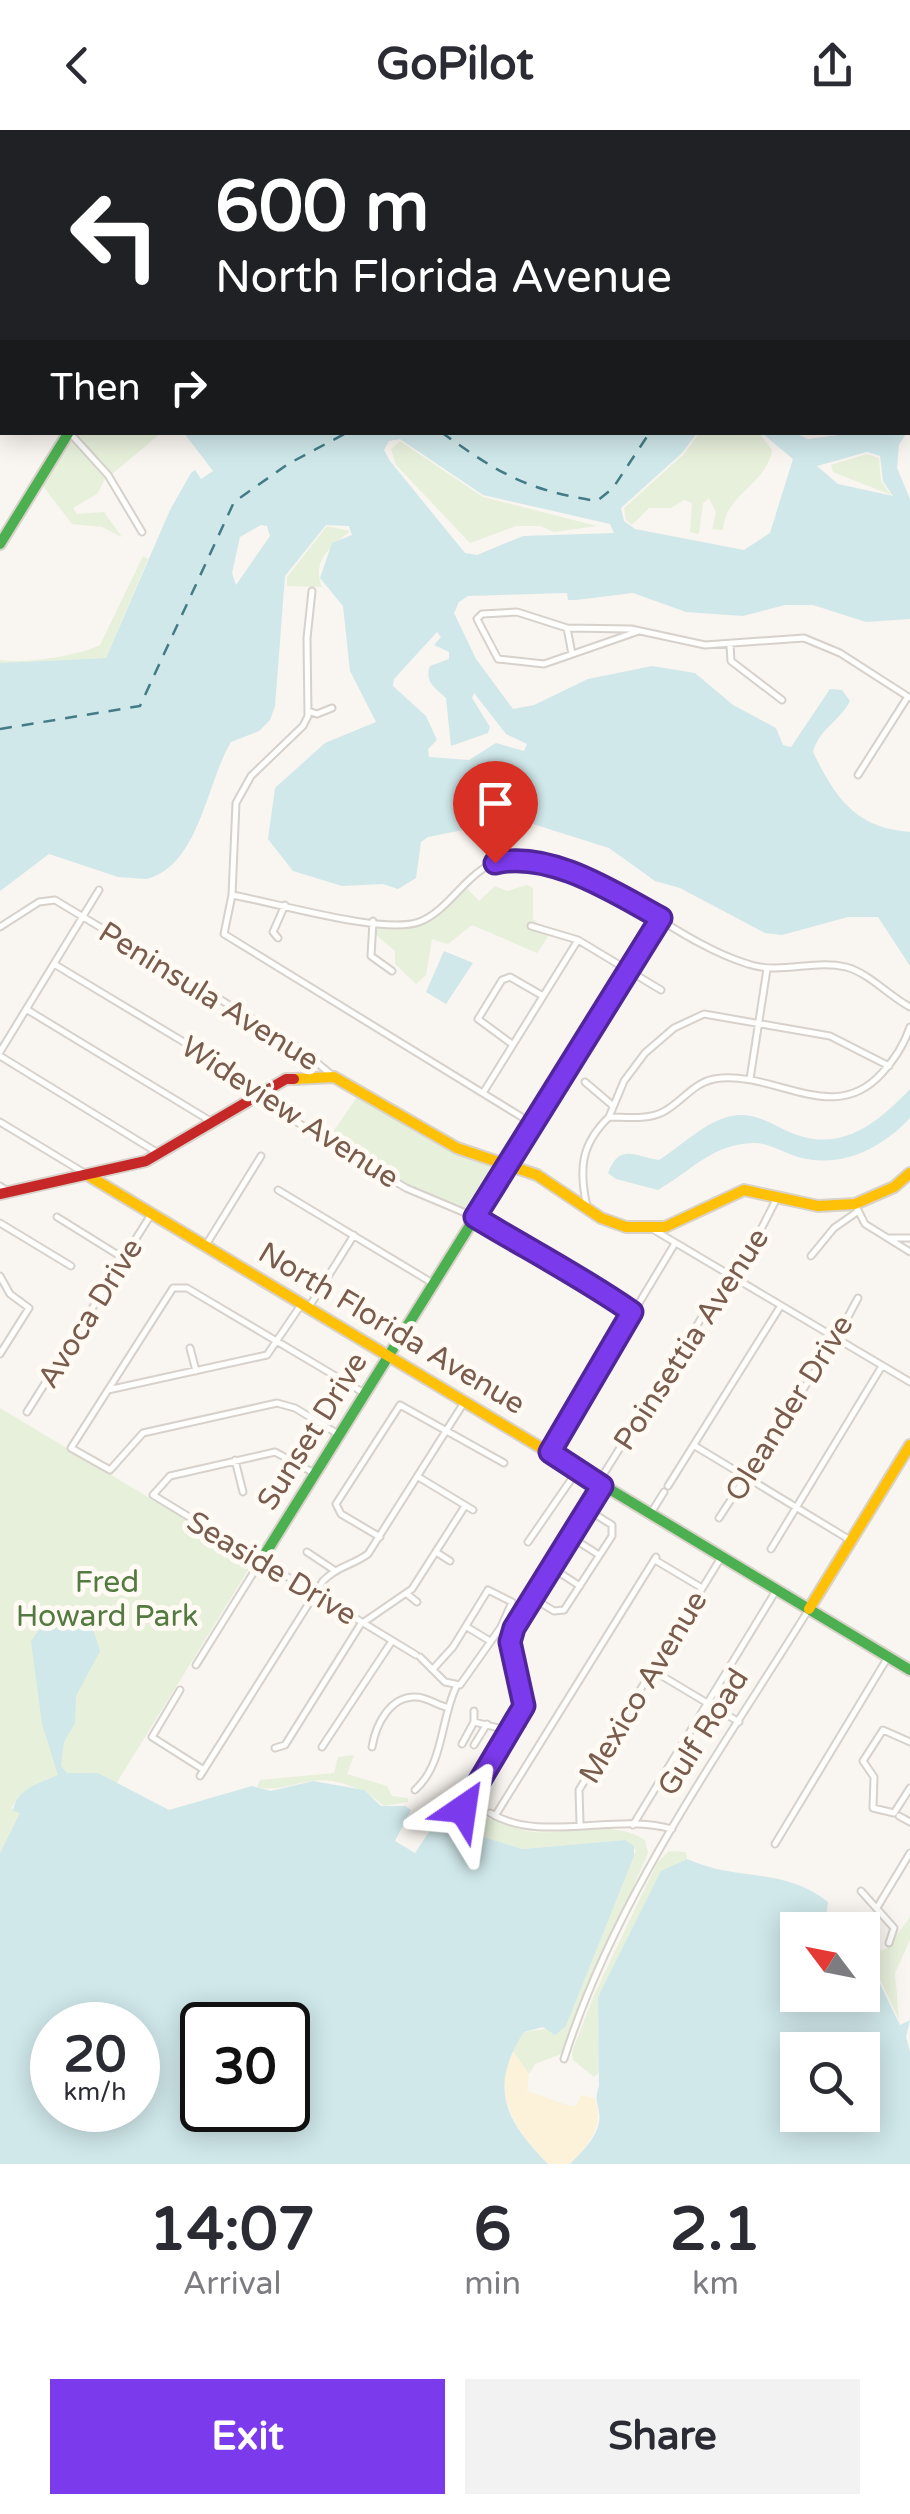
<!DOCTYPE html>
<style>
:root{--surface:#fff;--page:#f2f2f3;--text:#2b2b33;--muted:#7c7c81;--accent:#7c3aed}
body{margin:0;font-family:"Varela Round",sans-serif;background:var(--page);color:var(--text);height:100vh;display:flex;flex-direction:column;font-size:38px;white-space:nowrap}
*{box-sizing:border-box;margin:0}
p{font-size:32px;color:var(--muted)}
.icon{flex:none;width:55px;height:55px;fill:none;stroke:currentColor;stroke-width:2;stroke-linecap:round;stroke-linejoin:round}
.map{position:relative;height:2034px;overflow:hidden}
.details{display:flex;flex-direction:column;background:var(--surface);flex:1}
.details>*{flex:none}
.hud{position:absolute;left:0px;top:0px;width:910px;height:305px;box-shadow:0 5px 25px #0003;background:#202124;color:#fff;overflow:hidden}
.needle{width:65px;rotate:302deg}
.buttons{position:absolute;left:780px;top:1782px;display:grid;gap:20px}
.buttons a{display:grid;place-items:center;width:100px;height:100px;border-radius:0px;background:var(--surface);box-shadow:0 5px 25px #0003;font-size:50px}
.speed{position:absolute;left:30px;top:1872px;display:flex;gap:20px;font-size:50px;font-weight:700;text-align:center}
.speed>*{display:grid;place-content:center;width:130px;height:130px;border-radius:50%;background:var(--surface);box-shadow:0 5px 25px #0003;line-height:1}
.speed small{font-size:25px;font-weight:400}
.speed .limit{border:5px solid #111;border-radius:15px;background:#fff;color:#111}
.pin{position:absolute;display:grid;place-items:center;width:85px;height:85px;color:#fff;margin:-102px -42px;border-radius:50% 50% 50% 0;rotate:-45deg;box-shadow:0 0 10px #0007}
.pin .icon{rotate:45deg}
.me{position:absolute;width:110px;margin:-55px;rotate:32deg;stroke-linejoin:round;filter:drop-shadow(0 0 8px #0008)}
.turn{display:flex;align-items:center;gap:35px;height:210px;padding:0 50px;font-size:45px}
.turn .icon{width:130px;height:130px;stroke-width:2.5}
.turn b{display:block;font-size:70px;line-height:85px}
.then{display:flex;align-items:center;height:95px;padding:0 50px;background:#0003;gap:20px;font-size:38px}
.eta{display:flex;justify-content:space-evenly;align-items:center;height:170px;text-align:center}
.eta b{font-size:60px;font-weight:700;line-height:70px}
.cta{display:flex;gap:20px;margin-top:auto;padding:20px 50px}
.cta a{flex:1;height:115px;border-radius:0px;background:var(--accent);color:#fff;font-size:40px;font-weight:700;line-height:115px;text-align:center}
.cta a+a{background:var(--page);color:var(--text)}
header{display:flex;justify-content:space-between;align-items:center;height:130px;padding:0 50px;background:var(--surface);font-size:45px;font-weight:700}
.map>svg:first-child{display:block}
.green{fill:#e7f0db}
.sand{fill:#fbf2d9}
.water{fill:#d0e8ea;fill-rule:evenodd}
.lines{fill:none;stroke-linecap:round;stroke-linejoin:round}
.ferry{stroke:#437c86;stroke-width:2.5;stroke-dasharray:12 10;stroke-linecap:butt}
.street-casing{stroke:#d7d1cb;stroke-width:9}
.fast-casing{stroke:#d9d2cb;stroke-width:14}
.slow-casing{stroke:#d9d2cb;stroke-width:14}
.jam-casing{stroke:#d9d2cb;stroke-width:14}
.street{stroke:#fefefd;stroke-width:5}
.fast{stroke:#4caf50;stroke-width:10}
.slow{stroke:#ffc107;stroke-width:10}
.jam{stroke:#c62828;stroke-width:10}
.route-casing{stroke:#51269a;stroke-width:25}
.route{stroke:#7c3aed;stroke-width:18}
.labels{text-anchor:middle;stroke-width:10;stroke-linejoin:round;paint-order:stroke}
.street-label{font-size:30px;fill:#7a5c4d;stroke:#fffaf3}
.park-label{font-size:30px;fill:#537a41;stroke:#fffaf3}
</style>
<header><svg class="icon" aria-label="back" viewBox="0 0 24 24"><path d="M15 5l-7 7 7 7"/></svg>GoPilot<svg class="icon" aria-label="share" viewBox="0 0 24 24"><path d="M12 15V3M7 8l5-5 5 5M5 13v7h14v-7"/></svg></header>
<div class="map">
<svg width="910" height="2034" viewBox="0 0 910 2034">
<rect width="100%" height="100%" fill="#f9f5f0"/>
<path class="green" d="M73,303H161L111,345Z
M699,303H759L772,320C767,355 725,363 723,400L712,399L716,382L709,368L703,373L699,404L690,402L692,373L684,370L671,378H649L632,395L626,390L624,378L684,324Z
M70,306L106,347L97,364L73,378L77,384L104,382L122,407L102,397L72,394L43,356Z
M400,311L483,367L597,396L554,402L540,396H516L470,413L396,335L391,319Z
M867,324L879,328L881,351L891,365L833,342L831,335Z
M327,396L350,401C335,414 310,429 322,457L287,456V447Z
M143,426L148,429L106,528L0,533V530C24,534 78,526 100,515Z
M527,755L533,758V789L541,796L530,794L529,797L551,802L537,823L472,795L448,814L432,809L426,845L416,854L395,834V821L375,804L379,794C419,800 437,783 466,757L479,771L495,756L507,761Z
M359,964L454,1020L501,1036L470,1082L411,1057L329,1008Z
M0,1278L246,1426L250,1437L116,1654C86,1630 31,1647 11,1678L21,1682L0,1723Z
M354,1625L347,1644L387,1656L392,1666L408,1668V1672L384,1676C368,1661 338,1647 312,1651C295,1653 278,1662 257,1657L260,1650L334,1643L338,1627Z
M480,1686C499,1690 514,1700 534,1702C568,1704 613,1689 645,1710L648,1723L561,1924L535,1934L529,1944L512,1920L524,1902L566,1896L636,1720L625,1710L523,1719L463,1701L459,1706L448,1703L446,1689Z
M669,1721L686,1722L687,1729L676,1734L598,1867L599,1942L594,1947L573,1930L572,1922L594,1865L657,1733Z
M910,1787V1810L895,1843L899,1890L868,1823L886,1819Z"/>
<path class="sand" d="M512,1920L529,1944L527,1961L570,1976L577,1975L581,1965L595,1968C604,1996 590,2014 570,2034H548C515,2000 492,1966 512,1920Z"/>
<path class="water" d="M907,302L899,315L897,338L910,369V489L866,492L813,475H785L743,486L686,482L633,463L576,470H568L567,463L468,466L459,472L454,483L476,529L513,579L534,575L588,549L652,536L695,543L733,575L776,598L783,615L791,617L830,559L842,560L850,571C841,590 819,599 813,622C836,669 856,698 910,702V836L878,787H848L782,805L765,803L680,758L655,751L609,718L517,689L428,707L421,712L416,748L398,759L383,754L342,756L293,741L268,709L275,658L325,613L376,592L350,541L343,476L320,448L332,413L352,405L349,396L326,395L285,446L275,576L270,590L259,601L231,612C207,651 199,737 146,749L118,747L49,724L0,761V533L106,528L170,380L191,343L195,340L201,349L213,341L184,303H697L682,323L621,378L624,391L635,399L744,420L770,403L793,329L762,303H795L808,309L855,303ZM400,309L483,365L610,394L614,403L523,406L477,425L465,423L390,331L384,320L389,311ZM867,322L880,326L883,351L893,366L838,354L817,336ZM261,395L267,396L270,406L236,455L232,443L240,407ZM437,502L441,507L434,515L449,522V529L430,536C424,552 435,558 446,568L451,616L488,603L490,597L472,568L474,563L506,604L527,614L524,621L496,613L469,630L429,627L428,619L437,610L426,586L393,556L394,549Z
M444,821L473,833L446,874L426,862Z
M910,959V988C881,1019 841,1039 798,1027C784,1023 769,1013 754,1013C712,1014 691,1041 658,1060L616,1049L608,1043C620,1012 635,1027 659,1030C680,1017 707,990 732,986C750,982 768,991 783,999C836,1026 874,997 910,959Z
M69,1488L93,1499L100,1521L76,1566L75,1593L64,1612L61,1636L67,1643H98L169,1680L252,1656L271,1661L313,1651L364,1660L381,1676H405L411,1680L395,1711L415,1723L441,1684H446L448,1703L459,1706L463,1701L523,1719L625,1710L634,1716V1726L566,1896L555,1905L543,1897L524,1902C488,1957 505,1991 548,2034H0V1723L20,1683L13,1681C16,1659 40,1653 58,1645L42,1594L31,1511L43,1495ZM52,1895H138V1980H52ZM202,1895H288V1980H202Z
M687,1729C737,1752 782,1736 828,1772L827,1782L839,1800H798V1865H862L863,1819L900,1895L910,1890L906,1907L910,1922V2034H570C583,2021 603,2002 599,1982C597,1970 595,1968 599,1956L598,1867L661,1741ZM798,1920H862V1985H798Z"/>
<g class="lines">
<path class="ferry" d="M441,302C498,343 526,360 597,371L613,358L650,302
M0,599L140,576L234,372L288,334L348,302"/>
<defs>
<path id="street" d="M188,0L192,2
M260,0L264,2
M110,2L111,0
M285,2L287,0
M786,2V0
M908,72L910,73
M908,97L910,109
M908,213H910
M0,261L2,262
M69,302L108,345L142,402
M312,461L307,508L308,586L303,596L251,646L236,673L232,765L224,804L533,994
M567,498L572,524
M639,501L544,534L498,529L477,489L482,484L517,482L567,498L631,499L705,515L804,508L840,523L910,568
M730,515L731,531L782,570
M308,581L317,584L332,578
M858,645L907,568
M232,765C273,772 383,805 419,792C454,779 471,729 512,730C602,732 667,809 748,834C781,845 814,829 846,837C869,843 889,866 910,877
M373,791L371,826L392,841
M531,796L578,810L661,860
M0,797L39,772L55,770L294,914L332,945
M278,808L273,802L285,775
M54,834L242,947L269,975L318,1005L406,1058L475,1087L632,1182
M26,879L212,992
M512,914L478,889L502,850L510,847L543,866
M0,922L99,760
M0,926L158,1023
M750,949L767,839
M585,952L612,975
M483,963L578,810
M609,987C626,987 648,990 663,982C681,973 693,953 714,949C774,939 833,998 882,943C895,929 904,915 910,897
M609,987L624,951L645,923L674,898L704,884L830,906L889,936
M0,992L86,1044
M507,1036L661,788
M0,1056L9,1062
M278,1060L434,1154
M855,1074L865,1094L910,1122
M587,1077C579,1040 580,1015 609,987
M57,1087L123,1128
M0,1093L71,1136
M654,1100L910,1252
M888,1108H910
M206,1115L261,1026
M811,1126L834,1098L857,1082
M0,1146L10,1164L29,1178L0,1224
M309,1177L354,1105
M190,1218L196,1241
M108,1260L267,1225L301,1175
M27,1282L152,1083
M338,1304L295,1278L277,1273L143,1303L110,1340L71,1318L173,1158H187L364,1263
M695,1316L850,1410
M550,1321L674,1115
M235,1330L243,1362
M314,1343L275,1322L170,1346L153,1365L416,1525
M420,1348L473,1380
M668,1356L780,1177
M651,1383L664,1362
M719,1388L836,1209L858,1168
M568,1405L599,1425
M380,1407L341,1384L336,1374L400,1275L504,1333
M528,1412L577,1341
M771,1419L882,1236
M307,1422L334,1440
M436,1422L450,1431
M655,1430L702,1458
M553,1434L579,1393
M549,1436L580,1456
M407,1464L417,1472
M531,1467L554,1481L564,1480L612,1406V1395L585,1378
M364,1492L412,1459L465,1376
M467,1497L490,1511
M510,1512L534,1465
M420,1527L445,1552L460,1555L501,1497L512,1472L488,1460L453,1517L434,1538
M196,1535L260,1432
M652,1540L739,1592
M180,1560L152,1607L204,1640
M474,1581V1592
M503,1596L509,1585
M910,1612L883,1600L863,1631L874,1647L873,1678L894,1683L910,1658
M462,1614L474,1592L511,1601
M474,1615L487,1594
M322,1617L392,1511
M372,1617C376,1594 390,1566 416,1567C427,1567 436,1575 446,1577
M275,1618L285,1615L362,1492
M200,1646L323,1451C336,1437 353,1435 368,1424L465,1271
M415,1660C444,1634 440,1591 456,1557
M463,1679L523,1576L507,1498L731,1141L756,1109L777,1068
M490,1683C541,1714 614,1682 672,1699
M495,1686L656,1427
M899,1686L910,1692
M580,1693L579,1660L722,1426
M633,1695L777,1459
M775,1714L888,1527
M861,1761L894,1798L889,1813
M878,1776L910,1723
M564,1929C616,1765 720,1623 809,1479"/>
<path id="fast" d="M894,2L896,0
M908,160H910
M0,414L69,302
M548,1322L910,1540
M260,1432L507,1036"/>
<path id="slow" d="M538,2L539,0
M294,949L334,947L457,1018L537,1045L601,1088L626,1097H665L744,1060L818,1076L855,1074L894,1057L910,1043
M89,1046L548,1322
M809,1479L910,1315"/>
<path id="jam" d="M0,1064L146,1031L286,949H294"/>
</defs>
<use href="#street" class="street-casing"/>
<use href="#fast" class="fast-casing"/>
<use href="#slow" class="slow-casing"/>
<use href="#jam" class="jam-casing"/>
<use href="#street" class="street"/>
<use href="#fast" class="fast"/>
<use href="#slow" class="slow"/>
<use href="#jam" class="jam"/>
</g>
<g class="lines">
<defs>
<path id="route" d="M463,1679L524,1576L510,1512L514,1498L602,1356L550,1322L632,1182C582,1147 528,1119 475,1087L661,788C615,763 550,720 495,733"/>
</defs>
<use href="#route" class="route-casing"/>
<use href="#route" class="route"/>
</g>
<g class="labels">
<g class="street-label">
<text transform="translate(209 866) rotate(32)" y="10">Peninsula Avenue</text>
<text transform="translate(290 982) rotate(33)" y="10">Wideview Avenue</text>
<text transform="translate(90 1183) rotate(-58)" y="10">Avoca Drive</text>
<text transform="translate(392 1198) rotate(31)" y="10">North Florida Avenue</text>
<text transform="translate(691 1209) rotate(-57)" y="10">Poinsettia Avenue</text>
<text transform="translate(789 1278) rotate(-58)" y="10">Oleander Drive</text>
<text transform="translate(312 1301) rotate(-58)" y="10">Sunset Drive</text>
<text transform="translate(272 1438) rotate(31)" y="10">Seaside Drive</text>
<text transform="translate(643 1557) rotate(-59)" y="10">Mexico Avenue</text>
<text transform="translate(703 1602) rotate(-58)" y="10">Gulf Road</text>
</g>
<g class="park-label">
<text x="107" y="1462">Fred<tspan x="107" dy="34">Howard Park</tspan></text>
</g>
</g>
</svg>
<div class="buttons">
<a><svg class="needle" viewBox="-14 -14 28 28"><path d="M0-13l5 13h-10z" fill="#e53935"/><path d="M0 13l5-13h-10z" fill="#7c7c81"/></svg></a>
<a><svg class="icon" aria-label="search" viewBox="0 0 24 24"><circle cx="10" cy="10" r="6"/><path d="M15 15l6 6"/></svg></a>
</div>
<div class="speed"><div>20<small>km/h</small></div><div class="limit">30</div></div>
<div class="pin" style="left:495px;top:733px;background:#d93025"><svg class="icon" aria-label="arrive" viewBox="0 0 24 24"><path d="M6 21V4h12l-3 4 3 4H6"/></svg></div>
<svg class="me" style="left:463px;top:1679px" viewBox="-20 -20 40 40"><path d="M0-17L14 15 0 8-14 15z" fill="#7c3aed" stroke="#fff" stroke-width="4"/></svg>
<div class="hud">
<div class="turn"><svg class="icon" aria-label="left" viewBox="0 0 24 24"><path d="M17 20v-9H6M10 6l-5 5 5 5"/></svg><div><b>600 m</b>North Florida Avenue</div></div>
<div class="then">Then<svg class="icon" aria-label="right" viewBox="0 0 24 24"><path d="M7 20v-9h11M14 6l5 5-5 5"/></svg></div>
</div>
</div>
<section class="details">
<div class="eta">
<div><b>14:07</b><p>Arrival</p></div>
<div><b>6</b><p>min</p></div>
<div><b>2.1</b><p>km</p></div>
</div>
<div class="cta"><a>Exit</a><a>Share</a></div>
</section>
